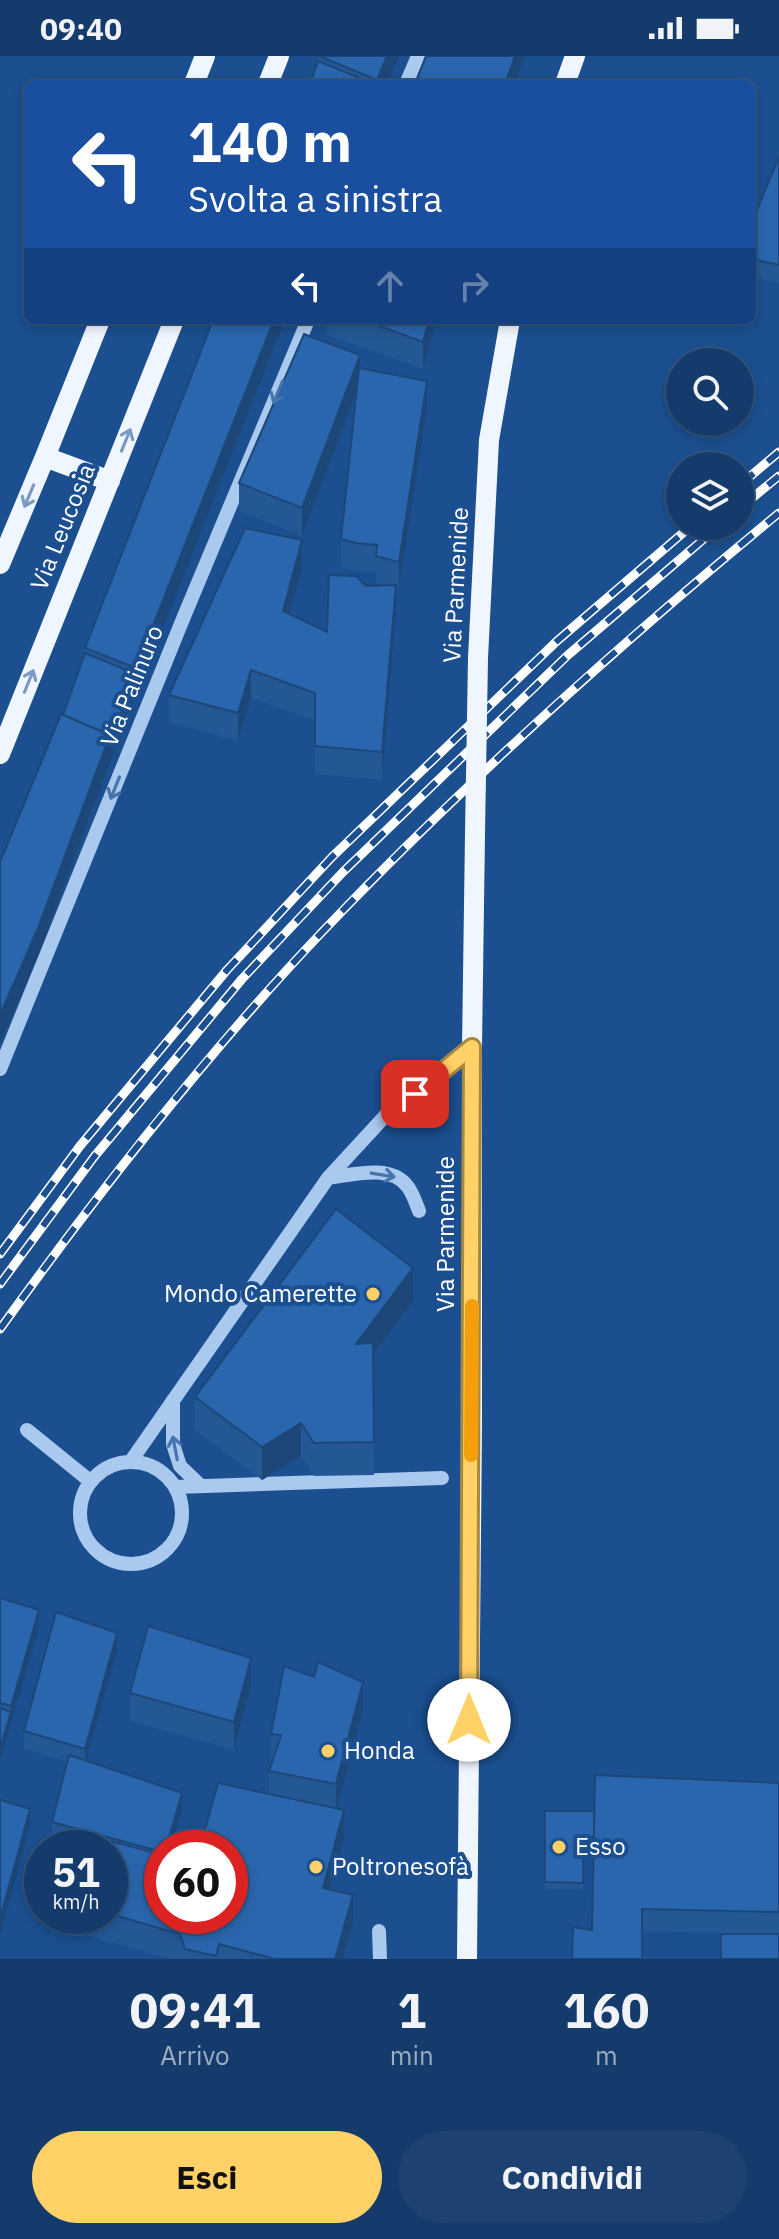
<!DOCTYPE html>
<html lang="it">
<meta charset="utf-8">
<style>
:root{--surface:#143b6b;--page:#1d4271;--text:#f1f3f6;--muted:#9dadc1;--line:#33557e;--accent:#ffd166}
body{margin:0;font-family:"IBM Plex Sans",sans-serif;background:var(--page);color:var(--text);height:100vh;display:flex;flex-direction:column;font-size:30px;white-space:nowrap}
*{box-sizing:border-box;margin:0}
p{font-size:26px;color:var(--muted)}
.icon{flex:none;width:44px;height:44px;fill:none;stroke:currentColor;stroke-width:2;stroke-linecap:round;stroke-linejoin:round}
.map{position:relative;height:1903px;overflow:hidden}
.panel{display:flex;flex-direction:column;background:var(--surface);flex:1}
.panel>*{flex:none}
.hud{position:absolute;left:24px;top:24px;width:732px;height:244px;border-radius:12px;box-shadow:0 4px 12px #0003,0 0 0 2px var(--line);background:#1a4fa0;color:#fff;overflow:hidden}
.buttons{position:absolute;left:666px;top:292px;display:grid;gap:16px}
.buttons a{display:grid;place-items:center;width:88px;height:88px;border-radius:50%;background:var(--surface);box-shadow:0 4px 12px #0003,0 0 0 2px var(--line);font-size:40px}
.speed{position:absolute;left:24px;top:1774px;display:flex;gap:16px;font-size:40px;font-weight:700;text-align:center}
.speed>*{display:grid;place-content:center;width:104px;height:104px;border-radius:50%;background:var(--surface);box-shadow:0 4px 12px #0003,0 0 0 2px var(--line);line-height:1}
.speed small{font-size:20px;font-weight:400}
.speed .limit{border:12px solid #d22;background:#fff;color:#111}
.pin{position:absolute;display:grid;place-items:center;width:68px;height:68px;color:#fff;margin:-34px;border-radius:16px;box-shadow:0 4px 12px #0006}
.me{position:absolute;width:88px;margin:-44px;rotate:0deg;stroke-linejoin:round;filter:drop-shadow(0 0 6px #0008)}
.turn{display:flex;align-items:center;gap:28px;height:168px;padding:0 32px;font-size:36px}
.turn .icon{width:104px;height:104px;stroke-width:2.5}
.turn b{display:block;font-size:56px;line-height:68px}
.lanes{display:flex;align-items:center;height:76px;padding:0 32px;background:#0003;justify-content:center;gap:40px;direction:ltr}
.lanes .off{opacity:.35}
.eta{display:flex;justify-content:space-evenly;align-items:center;height:136px;text-align:center}
.eta b{font-size:48px;font-weight:700;line-height:56px}
.button{display:flex;gap:16px;margin-top:auto;padding:16px 32px}
.button a{flex:1;height:92px;border-radius:48px;background:var(--accent);color:#111;font-size:32px;font-weight:700;line-height:92px;text-align:center}
.button a+a{background:var(--page);color:var(--text)}
.status{display:flex;justify-content:space-between;align-items:center;height:56px;padding:0 40px;background:var(--surface);direction:ltr}
.status svg{height:22px;fill:currentColor}
.map>svg:first-child{display:block}
.lines{fill:none;stroke-linecap:round;stroke-linejoin:round}
.minor{stroke:#a9c9ee;stroke-width:14}
.major{stroke:#f0f6ff;stroke-width:20}
.rail-casing{stroke:#fff;stroke-width:9}
.rail{stroke:#1b4f8f;stroke-width:6;stroke-dasharray:18;stroke-linecap:butt}
.major-bridge{stroke:#f0f6ff;stroke-width:20}
.wall{fill:#245895}
.shaded-wall{fill:#1d4779}
.building{fill:#2a66ad;stroke:#1d4779;stroke-width:2}
.oneway{stroke:#4674ac}
.oneway2{stroke:#7b9ac1}
.route-casing{stroke:#a68842;stroke-width:20}
.route{stroke:#ffd166;stroke-width:14}
.slow{stroke:#f59e0b;stroke-width:14}
.poi-dot{fill:#ffd166;stroke:#1b4f8f;stroke-width:3}
.labels{text-anchor:middle;stroke-width:8;stroke-linejoin:round;paint-order:stroke}
.street-label{font-size:24px;fill:#fff;stroke:#1b4f8f}
.poi-label{font-size:24px;fill:#fff;stroke:#1b4f8f;text-anchor:start}
</style>
<div class="status"><b>09:40</b><svg viewBox="0 0 49 12"><path d="M0 12V9h3v3zM5 12V6h3v6zM10 12V3h3v9zM15 12V0h3v12zM26 1h20v11H26zM47 4h2v5h-2z"/></svg></div>
<div class="map">
<svg width="779" height="1903" viewBox="0 0 779 1903">
<rect width="100%" height="100%" fill="#1b4f8f"/>
<g class="lines">
<path class="minor" d="M406,28L418,0
M0,1013L185,558L308,264
M328,1122C352,1119 391,1107 408,1131C413,1138 416,1147 419,1155
M173,1344V1388L180,1410L201,1430
M27,1374L90,1425
M131,1405L328,1122L398,1046L415,1038L472,991
M80 1457a51 51 0 1 1 102 0a51 51 0 1 1-102 0Z
M176,1431L442,1422
M379,1875L380,1903"/>
<path class="major" d="M194,28L205,0
M268,28L279,0
M565,28L575,0
M45,401L110,425
M0,508L45,401L100,264
M478,602L489,384L510,264
M0,698L174,264
M467,1903L472,1371V991L475,778"/>
<defs>
<path id="rail" d="M740,429L779,396
M740,452L779,420
M0,1198L80,1090L227,914L332,801L557,585L691,470
M0,1228L94,1101L242,923L343,816L568,599L719,470
M0,1273C100,1134 206,998 324,874C466,725 620,588 779,457"/>
</defs>
<use href="#rail" class="rail-casing"/>
<use href="#rail" class="rail"/>
<path class="major-bridge" d="M475,778L478,602"/>
</g>
<path class="wall" d="M318,0H399L387,28H310L318,5Z
M779,101V227L752,221V166Z
M285,264L110,706L38,900L0,987V806L63,659L85,597V592Z
M327,264H437L423,313L327,279Z
M360,313L427,353L399,533H396V557L382,724L315,718V665L251,642L238,685L169,666V639L302,512L290,558L327,576L366,530L383,529L376,528V516L356,515L341,511V483L356,336L302,480L239,455V427Z
M413,1245L373,1298L374,1419L314,1420L301,1400L262,1424L195,1374V1341Z
M0,1542L39,1572L0,1706Z
M117,1595L87,1705L182,1754L162,1792V1860H230V1792L269,1738V1715L272,1706H271V1678L363,1653L336,1753L344,1782L330,1834L353,1867L343,1903H171L74,1876V1860H110V1792H83L52,1784V1766L67,1706L24,1693V1675Z
M251,1629L234,1694L130,1665V1637Z
M779,1727V1903L768,1878L592,1874L594,1788L583,1787V1833H545V1755H594Z"/>
<path class="shaded-wall" d="M387,0H399L387,28H377V24Z
M515,0H525L515,28H505Z
M274,264H285L110,706L38,900L0,987V959L110,679L136,618V612Z
M429,264H437L423,313V286Z
M360,299V327L302,480V452Z
M427,325V353L399,533V506Z
M302,484V512L283,583V555Z
M396,529V557L382,724V696Z
M251,614V642L238,685V657Z
M413,1212V1245L356,1321V1288Z
M301,1367V1400L262,1424V1391Z
M39,1554V1572L0,1706V1693L11,1656V1650Z
M117,1577V1595L85,1711V1693Z
M251,1602V1629L234,1694V1666Z
M363,1626V1653L336,1755V1728Z
M182,1737V1754L171,1792H166Z
M30,1753V1770L0,1881V1863Z
M344,1754V1782L323,1860V1832Z
M353,1839V1867L343,1903H335Z"/>
<path class="building" d="M319,0H387L377,24Z
M426,0H515L505,28H415Z
M318,5L367,25L366,28H310Z
M779,101V209L752,203V166Z
M213,264H274L136,612L85,592Z
M363,264H429L423,286Z
M304,278L360,299L302,452L239,427Z
M359,312L427,325L399,506L376,500L377,489L356,487L341,483Z
M245,472L302,484L283,555L327,576L329,519L356,520L366,530L396,529L382,696L315,690V637L251,614L238,657L169,639Z
M85,597L136,618L110,684V679L63,659Z
M61,658L110,679L38,872L0,959V806Z
M336,1153L413,1212L356,1288L373,1287L374,1386L314,1387L301,1367L262,1391L195,1341Z
M0,1542L39,1554L11,1650L0,1647Z
M56,1556L117,1577L85,1693L24,1675Z
M148,1570L251,1602L234,1666L130,1637Z
M318,1606L363,1626L336,1728L269,1715L281,1679L271,1678L284,1610L314,1621Z
M0,1652L11,1656L0,1693Z
M69,1699L182,1737L166,1792H162V1796L52,1766Z
M595,1719L779,1727V1856L642,1853V1903H572L573,1871L592,1874Z
M218,1727L344,1754L323,1832L353,1839L335,1903H275L219,1888L216,1900L185,1893L180,1878L110,1858V1792H89L92,1780L162,1799V1860H230V1818L235,1819L238,1806L230,1804V1792H200Z
M0,1744L30,1753L0,1863Z
M545,1755H594V1781H583V1827L545,1826Z
M721,1878H779V1903H721Z"/>
<defs><path id="oneway-shaft" d="M-6 0H5M1.5-3L5.5 0L1.5 3" fill="none" stroke-width="1.6" stroke-linecap="round" stroke-linejoin="round" transform="scale(2)"/></defs>
<g class="oneway">
<use href="#oneway-shaft" transform="translate(278 336) rotate(113)"/>
<use href="#oneway-shaft" transform="translate(115 732) rotate(112)"/>
<use href="#oneway-shaft" transform="translate(383 1119) rotate(9)"/>
<use href="#oneway-shaft" transform="translate(175 1392) rotate(-101)"/>
</g>
<g class="oneway2">
<use href="#oneway-shaft" transform="translate(126 384) rotate(-68)"/>
<use href="#oneway-shaft" transform="translate(29 440) rotate(113)"/>
<use href="#oneway-shaft" transform="translate(29 625) rotate(-68)"/>
</g>
<g class="lines">
<defs>
<path id="route" d="M415,1038L472,991L469,1664"/>
</defs>
<use href="#route" class="route-casing"/>
<use href="#route" class="route"/>
<path class="slow" d="M471,1399L472,1250"/>
</g>
<g class="poi-dot">
<circle cx="373" cy="1238" r="8"/>
<circle cx="328" cy="1695" r="8"/>
<circle cx="559" cy="1791" r="8"/>
<circle cx="316" cy="1811" r="8"/>
</g>
<g class="labels">
<g class="street-label">
<text transform="translate(63 471) rotate(-68)" y="8">Via Leucosia</text>
<text transform="translate(456 529) rotate(-87)" y="8">Via Parmenide</text>
<text transform="translate(132 630) rotate(-68)" y="8">Via Palinuro</text>
<text transform="translate(446 1178) rotate(-90)" y="8">Via Parmenide</text>
</g>
<g class="poi-label">
<text x="357" y="1246" text-anchor="end">Mondo Camerette</text>
<text x="344" y="1703">Honda</text>
<text x="575" y="1799">Esso</text>
<text x="332" y="1819">Poltronesofà</text>
</g>
</g>
</svg>
<div class="buttons">
<a><svg class="icon" aria-label="search" viewBox="0 0 24 24"><circle cx="10" cy="10" r="6"/><path d="M15 15l6 6"/></svg></a>
<a><svg class="icon" aria-label="layers" viewBox="0 0 24 24"><path d="M12 4l9 5-9 5-9-5zM3 14l9 5 9-5"/></svg></a>
</div>
<div class="speed"><div>51<small>km/h</small></div><div class="limit">60</div></div>
<div class="pin" style="left:415px;top:1038px;background:#d93025"><svg class="icon" aria-label="arrive" viewBox="0 0 24 24"><path d="M6 21V4h12l-3 4 3 4H6"/></svg></div>
<svg class="me" style="left:469px;top:1664px" viewBox="-20 -20 40 40"><circle r="19" fill="#fff"/><path d="M0-13L10 11 0 6-10 11z" fill="#ffd166"/></svg>
<div class="hud">
<div class="turn"><svg class="icon" aria-label="left" viewBox="0 0 24 24"><path d="M17 20v-9H6M10 6l-5 5 5 5"/></svg><div><b>140 m</b>Svolta a sinistra</div></div>
<div class="lanes"><svg class="icon" aria-label="left" viewBox="0 0 24 24"><path d="M17 20v-9H6M10 6l-5 5 5 5"/></svg><svg class="icon off" aria-label="ahead" viewBox="0 0 24 24"><path d="M12 20V5M6 11l6-6 6 6"/></svg><svg class="icon off" aria-label="right" viewBox="0 0 24 24"><path d="M7 20v-9h11M14 6l5 5-5 5"/></svg></div>
</div>
</div>
<section class="panel">
<div class="eta">
<div><b>09:41</b><p>Arrivo</p></div>
<div><b>1</b><p>min</p></div>
<div><b>160</b><p>m</p></div>
</div>
<div class="button"><a>Esci</a><a>Condividi</a></div>
</section>
